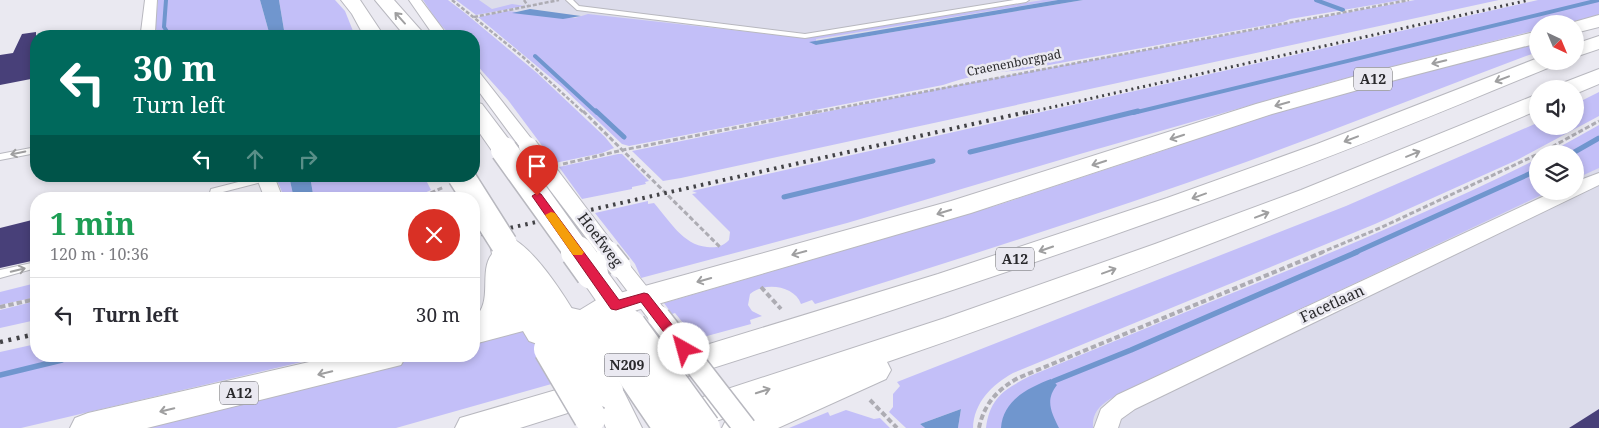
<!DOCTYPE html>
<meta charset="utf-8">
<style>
:root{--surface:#fff;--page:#f7f7f7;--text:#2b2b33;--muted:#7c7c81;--line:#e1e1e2}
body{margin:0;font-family:"Noto Serif",serif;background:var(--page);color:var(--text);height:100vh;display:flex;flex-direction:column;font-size:19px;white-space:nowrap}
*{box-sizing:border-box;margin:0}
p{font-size:16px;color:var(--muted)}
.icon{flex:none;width:28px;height:28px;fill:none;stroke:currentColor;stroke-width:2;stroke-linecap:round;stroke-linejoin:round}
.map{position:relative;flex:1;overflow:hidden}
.side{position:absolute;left:30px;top:192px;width:450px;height:170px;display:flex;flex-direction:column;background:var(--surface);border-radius:20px;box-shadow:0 2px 8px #0003}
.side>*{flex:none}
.banner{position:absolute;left:30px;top:30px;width:450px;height:152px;border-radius:20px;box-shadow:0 2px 8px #0003;background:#00695c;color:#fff;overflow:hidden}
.needle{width:32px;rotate:136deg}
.controls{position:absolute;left:1529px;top:15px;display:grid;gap:10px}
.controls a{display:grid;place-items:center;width:55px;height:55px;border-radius:50%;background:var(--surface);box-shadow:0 2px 8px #0003;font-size:25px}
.pin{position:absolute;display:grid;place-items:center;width:42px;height:42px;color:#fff;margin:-51px -21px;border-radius:50% 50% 50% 0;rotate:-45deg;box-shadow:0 0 5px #0007}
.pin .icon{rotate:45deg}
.me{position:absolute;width:55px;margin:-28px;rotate:322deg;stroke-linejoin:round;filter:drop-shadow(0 0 4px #0008)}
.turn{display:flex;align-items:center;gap:18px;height:105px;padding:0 20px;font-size:22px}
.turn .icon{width:65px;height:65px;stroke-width:2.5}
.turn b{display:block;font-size:35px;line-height:42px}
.lanes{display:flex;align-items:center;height:48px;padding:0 20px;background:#0003;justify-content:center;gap:25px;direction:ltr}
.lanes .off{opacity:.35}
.round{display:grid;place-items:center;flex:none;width:52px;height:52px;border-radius:26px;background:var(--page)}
.overview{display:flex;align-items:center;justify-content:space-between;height:85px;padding:0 20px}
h1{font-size:30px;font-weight:700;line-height:38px;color:#1e9e55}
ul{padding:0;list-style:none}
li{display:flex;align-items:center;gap:15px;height:75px;padding:0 20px;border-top:1px solid var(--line)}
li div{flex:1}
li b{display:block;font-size:19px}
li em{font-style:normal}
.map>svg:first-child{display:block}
.built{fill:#dcdceb}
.green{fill:#c3bff8}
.water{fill:#7096ce}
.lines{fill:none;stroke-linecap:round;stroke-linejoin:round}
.stream-far2{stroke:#7096ce;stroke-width:4}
.stream-far1{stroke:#7096ce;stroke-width:5}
.stream{stroke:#7096ce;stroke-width:5.5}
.building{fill:#484079}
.lane-casing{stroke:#b8b8bf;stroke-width:2}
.street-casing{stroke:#b8b8bf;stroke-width:2}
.primary-casing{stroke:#b8b8bf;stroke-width:2}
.highway-casing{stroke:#b8b8bf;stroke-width:2}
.path-far2{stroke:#adacb3;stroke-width:2.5;stroke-dasharray:4 2;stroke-linecap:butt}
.path-far1{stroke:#adacb3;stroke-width:3;stroke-dasharray:5 2.5;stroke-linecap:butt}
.path{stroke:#adacb3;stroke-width:4;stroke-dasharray:5.5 3;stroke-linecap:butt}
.lane{fill:#fff;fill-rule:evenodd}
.street{fill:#fff;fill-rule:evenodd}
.primary{fill:#fff;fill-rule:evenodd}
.highway{fill:#fff;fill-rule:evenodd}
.rail-far2{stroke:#434347;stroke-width:3;stroke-dasharray:2 4;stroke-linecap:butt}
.rail-far1{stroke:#434347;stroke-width:4;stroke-dasharray:2.5 5;stroke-linecap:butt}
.rail{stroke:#434347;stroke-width:4.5;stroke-dasharray:3 5.5;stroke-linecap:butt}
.street-bridge-far1-casing{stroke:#b8b8bf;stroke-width:20;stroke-linecap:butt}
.street-bridge-casing{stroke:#b8b8bf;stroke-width:25;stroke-linecap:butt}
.primary-bridge-far1-casing{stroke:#b8b8bf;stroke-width:29;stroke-linecap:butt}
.primary-bridge-casing{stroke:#b8b8bf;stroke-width:35;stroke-linecap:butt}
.highway-bridge-casing{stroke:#b8b8bf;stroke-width:35;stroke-linecap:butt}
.street-bridge-far1{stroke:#fff;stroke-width:18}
.street-bridge{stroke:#fff;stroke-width:22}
.primary-bridge-far1{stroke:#fff;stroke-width:26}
.primary-bridge{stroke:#fff;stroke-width:32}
.highway-bridge{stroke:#fff;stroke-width:32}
.oneway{stroke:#9f9fa0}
.route{fill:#e11d48;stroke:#92132f}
.slow{fill:#f59e0b}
.labels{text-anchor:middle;stroke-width:5;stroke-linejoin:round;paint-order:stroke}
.far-street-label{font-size:12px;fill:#29292c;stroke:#eae9f1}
.shield{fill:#eae9f1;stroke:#636367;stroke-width:1}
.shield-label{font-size:14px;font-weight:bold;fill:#29292c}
.street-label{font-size:15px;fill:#29292c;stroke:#eae9f1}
</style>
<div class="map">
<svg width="1599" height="428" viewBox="0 0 1599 428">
<rect width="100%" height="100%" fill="#eae9f1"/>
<path class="built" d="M467,0H1321L637,136Z
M1599,162V428H1075L1066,407L1538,191H1575V173Z"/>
<path class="green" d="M158,0H260L270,36H161L155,28Z
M279,0H335L345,11L355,36H285Z
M423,0H448L465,13L537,73L605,137L614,148L602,153L555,163L508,100L474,62V36H451L437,21Z
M456,0H479L492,9L512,4L525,6L476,15Z
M1043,0H1058L816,39V45L1083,0H1402L1290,19L1283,22L1022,70C994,72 969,76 943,85L629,146L622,144L562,87L478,17L508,11L575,18L588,14L806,38Z
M1415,0H1499L681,178L663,181L632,151L948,87Z
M1538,0H1599V15L1564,24H1538L1537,30L1335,81L1080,154L847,223L641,278L635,264L595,213L648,201V204L654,203C669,220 683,245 707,247C716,248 722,247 729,240L730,232L692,194L697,193L692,191Z
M1537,40V52C1440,88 1344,127 1246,162C1104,213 959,259 815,304L812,300L801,304C794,285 764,282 750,294L748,305L752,311L762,316L750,320L751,324L696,339L675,313L672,314L664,303L995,206L1168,149L1215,129Z
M1599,92V116L1517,160L1375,224L1013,373C992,385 974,402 973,428H958L961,409L920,424L925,428H906L889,412L893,407V394L900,386L897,382L1346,206L1537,123L1538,126H1575V104Z
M1599,125V168L1575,179V154H1547Z
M618,154H622L649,181L645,182L646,184L632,187V189L582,199L559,167Z
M1537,159L1538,191H1550L1110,399C1098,407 1092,414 1093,428H986C990,397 1005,389 1030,376C1200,304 1373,241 1537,159Z
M275,176H289L294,199H285Z
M310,176H424L431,190L411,199H302L313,194Z
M36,283V297L0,305V292Z
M36,301V320L0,328V310Z
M526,327L555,383L396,428H128L422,356H474V342Z
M36,344V356H327L21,428H0V352Z
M846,410L874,419L880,418L890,428H789L828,412L830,416Z"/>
<path class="water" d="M260,0H279L285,36H270Z
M1058,0H1083L816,45L809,42Z
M530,9L581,16L563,19L512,13Z
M289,176H310L313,194L311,196L294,199Z
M1051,379L1057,385C1045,400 1051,412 1059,428H1001C1003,400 1028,388 1051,379Z
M961,409L958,428H925L920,424Z"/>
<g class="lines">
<path class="stream-far2" d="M166,0L164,27L168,33
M1316,0L1343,10
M535,56L597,113
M1133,113L1599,0"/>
<path class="stream-far1" d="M596,111L624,137
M970,152L1138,111
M1571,154L1599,138
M784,197L933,161
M1354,253L1538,170"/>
<path class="stream" d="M0,375L62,360
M1050,385L1054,381L1131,350L1357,252"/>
</g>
<path class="building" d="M36,32V78L0,85V55L13,53L22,34Z
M36,219V260L0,268V228Z
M1599,409V428H1569Z"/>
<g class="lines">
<defs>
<path id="lane" d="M566,0H573L579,6L805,34L1014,0H1029L1026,2L805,38L577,10Z
M36,147V153L0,160V154Z
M262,176H270L271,178L269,180L219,193L218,199H208L211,189Z
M36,262V268L0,278V270Z"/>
<path id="street" d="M145,0H157L155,32L158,36H144L141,32Z
M409,0H421L448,36H434Z
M474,71L479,72L534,142L536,146L534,150H522L474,85Z
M1599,173V185L1135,409L1121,419L1118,428H1094L1101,409L1117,395L1555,191H1575V182Z
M256,176H274L283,199H265Z
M620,260L627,262L667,312L670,317L667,322L659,325L651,322L613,272L610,267L613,262Z"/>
<path id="primary" d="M341,0H360L384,36H364L352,14Z
M375,0H394L426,36H405Z
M474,102L482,104L513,145L516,150L513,155L504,157L495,155L474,125Z
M504,235C535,243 574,311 590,339L586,347L574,351L562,347L523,281L490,244L494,238Z
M592,263L603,266L641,318L646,326L641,334L630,337L619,334L577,273L581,266Z
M607,378L619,382L642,428H606L590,391L595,382Z"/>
<path id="highway" d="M1599,15V27L1575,33V24H1567Z
M1538,31V43L1372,86L1272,114L971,213L620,315L610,321L614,329L609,337L598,340L591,338C582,348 574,349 561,345L557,337L562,329L554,328L556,333L551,341L540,345L529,341L523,331L474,344V318C494,302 478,272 492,254L490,244L494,238L504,235L514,238L518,244L529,281L542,306L567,307L580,310L598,299L951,201L1256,104L1356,76Z
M1599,36V49L1575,57V44Z
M1538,58V61H1558L1555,65C1458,105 1360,146 1261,182C1057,257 851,325 643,390L631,386L626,377L631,368L938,274L1167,198L1317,144Z
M1599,69V84L1575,94V89H1557L1560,84Z
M1538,94V110C1324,202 1107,286 887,362L891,370L886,379L778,428H722L727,418L737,414L695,428H662L658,420L663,410L945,318L1155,244L1301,190Z
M335,356H406L401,365L389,368L147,428H70L75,418L88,413Z
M597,378L609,382L614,391L609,400L520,428H455L460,418Z"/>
</defs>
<use href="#lane" class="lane-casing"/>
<use href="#street" class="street-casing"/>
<use href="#primary" class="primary-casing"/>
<use href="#highway" class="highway-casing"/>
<path class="path-far2" d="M452,0L523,57L584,113
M524,0L528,6
M474,17L559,0
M812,113L1409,0"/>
<path class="path-far1" d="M583,111L720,247
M1539,154L1599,121
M563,164L623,150L819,111
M417,199L444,187
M1320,253L1380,228L1538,154"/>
<path class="path" d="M761,287L781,309
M0,307L36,299
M870,400L897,428
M979,428C984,404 997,390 1018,378L1323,252"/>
<use href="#lane" class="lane"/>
<use href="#street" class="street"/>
<use href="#primary" class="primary"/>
<use href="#highway" class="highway"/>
<path class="rail-far2" d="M1026,113L1529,0"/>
<path class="rail-far1" d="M474,236L1031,111"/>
<path class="rail" d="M0,342L36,334"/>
<defs>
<path id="street-bridge-far1" d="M528,146L609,253"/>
<path id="street-bridge" d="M608,252L620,267
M659,317L745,428"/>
<path id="primary-bridge-far1" d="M504,150L578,253
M461,176L504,244"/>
<path id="primary-bridge" d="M577,252L592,273
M630,326L704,428
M575,341L607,391"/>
<path id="highway-bridge" d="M603,333L615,347L670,428
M550,349L590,417"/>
</defs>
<use href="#street-bridge-far1" class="street-bridge-far1-casing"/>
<use href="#street-bridge" class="street-bridge-casing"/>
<use href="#primary-bridge-far1" class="primary-bridge-far1-casing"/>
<use href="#primary-bridge" class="primary-bridge-casing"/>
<use href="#highway-bridge" class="highway-bridge-casing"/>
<use href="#street-bridge-far1" class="street-bridge-far1"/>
<use href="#street-bridge" class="street-bridge"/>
<use href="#primary-bridge-far1" class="primary-bridge-far1"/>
<use href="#primary-bridge" class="primary-bridge"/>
<use href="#highway-bridge" class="highway-bridge"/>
</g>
<defs><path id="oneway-shaft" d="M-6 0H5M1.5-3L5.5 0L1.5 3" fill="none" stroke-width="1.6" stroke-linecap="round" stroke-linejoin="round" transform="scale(1.25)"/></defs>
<g class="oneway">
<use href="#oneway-shaft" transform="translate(400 18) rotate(-132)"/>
<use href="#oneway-shaft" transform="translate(1439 62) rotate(166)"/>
<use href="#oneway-shaft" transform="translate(1502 79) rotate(159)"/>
<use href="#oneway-shaft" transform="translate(1282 104) rotate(164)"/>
<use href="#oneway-shaft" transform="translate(1177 137) rotate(162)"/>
<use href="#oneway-shaft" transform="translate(1351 139) rotate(159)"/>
<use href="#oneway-shaft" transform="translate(18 153) rotate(168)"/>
<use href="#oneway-shaft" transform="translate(1413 154) rotate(-22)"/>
<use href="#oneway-shaft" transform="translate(1099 163) rotate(162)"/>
<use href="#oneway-shaft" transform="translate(1199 196) rotate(160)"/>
<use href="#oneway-shaft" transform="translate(944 212) rotate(163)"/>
<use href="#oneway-shaft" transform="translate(1262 215) rotate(-21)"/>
<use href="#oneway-shaft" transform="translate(1046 249) rotate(161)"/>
<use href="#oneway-shaft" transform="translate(799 253) rotate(165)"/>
<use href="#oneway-shaft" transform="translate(18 270) rotate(-14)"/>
<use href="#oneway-shaft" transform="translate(1109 271) rotate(-20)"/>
<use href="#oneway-shaft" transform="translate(704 280) rotate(164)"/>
<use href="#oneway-shaft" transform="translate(325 373) rotate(166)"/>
<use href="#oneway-shaft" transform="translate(763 391) rotate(-18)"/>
<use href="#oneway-shaft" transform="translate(167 410) rotate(167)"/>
</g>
<path class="route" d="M537,193L541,194L619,300L644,293L648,294L688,345L690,349L688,352H679L641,302L616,310L611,309L532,196Z"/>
<path class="slow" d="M551,212L555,213L582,250L584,252L582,255H573L545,215Z"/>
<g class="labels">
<g class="far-street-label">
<text transform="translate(1014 63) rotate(-11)" y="4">Craenenborgpad</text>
</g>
<g class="shield">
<rect x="1354" y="67.5" width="38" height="23" rx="4"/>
<rect x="996" y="247.5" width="38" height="23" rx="4"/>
<rect x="604.5" y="353.5" width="45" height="23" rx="4"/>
<rect x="220" y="381.5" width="38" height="23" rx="4"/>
</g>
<g class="shield-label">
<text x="1373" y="84">A12</text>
<text x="1015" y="264">A12</text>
<text x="627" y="370">N209</text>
<text x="239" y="398">A12</text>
</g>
<g class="street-label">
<text transform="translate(600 240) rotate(53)" y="5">Hoefweg</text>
<text transform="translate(1332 304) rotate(-25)" y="5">Facetlaan</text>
</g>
</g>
</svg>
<div class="controls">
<a><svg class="needle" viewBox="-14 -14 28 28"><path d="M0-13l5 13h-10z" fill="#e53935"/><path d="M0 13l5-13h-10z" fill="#7c7c81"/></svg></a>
<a><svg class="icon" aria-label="sound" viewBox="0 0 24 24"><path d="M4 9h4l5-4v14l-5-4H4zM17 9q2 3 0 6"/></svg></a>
<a><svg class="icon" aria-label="layers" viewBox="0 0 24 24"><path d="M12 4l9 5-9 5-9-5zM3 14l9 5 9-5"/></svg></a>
</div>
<div class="pin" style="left:537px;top:196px;background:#d93025"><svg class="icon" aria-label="arrive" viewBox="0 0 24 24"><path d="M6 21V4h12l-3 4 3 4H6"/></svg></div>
<svg class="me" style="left:684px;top:349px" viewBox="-20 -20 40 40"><circle r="19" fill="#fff"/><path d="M0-13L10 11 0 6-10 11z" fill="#e11d48"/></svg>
<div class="banner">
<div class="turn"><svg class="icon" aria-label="left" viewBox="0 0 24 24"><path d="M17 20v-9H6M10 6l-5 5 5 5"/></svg><div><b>30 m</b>Turn left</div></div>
<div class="lanes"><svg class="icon" aria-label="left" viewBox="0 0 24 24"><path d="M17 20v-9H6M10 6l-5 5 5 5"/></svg><svg class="icon off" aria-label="ahead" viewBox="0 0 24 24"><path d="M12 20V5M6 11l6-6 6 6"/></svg><svg class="icon off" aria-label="right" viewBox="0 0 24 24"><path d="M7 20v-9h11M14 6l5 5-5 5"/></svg></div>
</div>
<section class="side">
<div class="overview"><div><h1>1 min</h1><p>120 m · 10:36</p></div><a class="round" style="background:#d93025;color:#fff"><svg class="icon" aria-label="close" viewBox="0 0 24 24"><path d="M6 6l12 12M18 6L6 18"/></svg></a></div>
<ul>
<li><svg class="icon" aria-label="left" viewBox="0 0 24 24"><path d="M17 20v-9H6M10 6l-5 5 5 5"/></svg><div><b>Turn left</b></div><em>30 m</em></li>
</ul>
</section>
</div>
